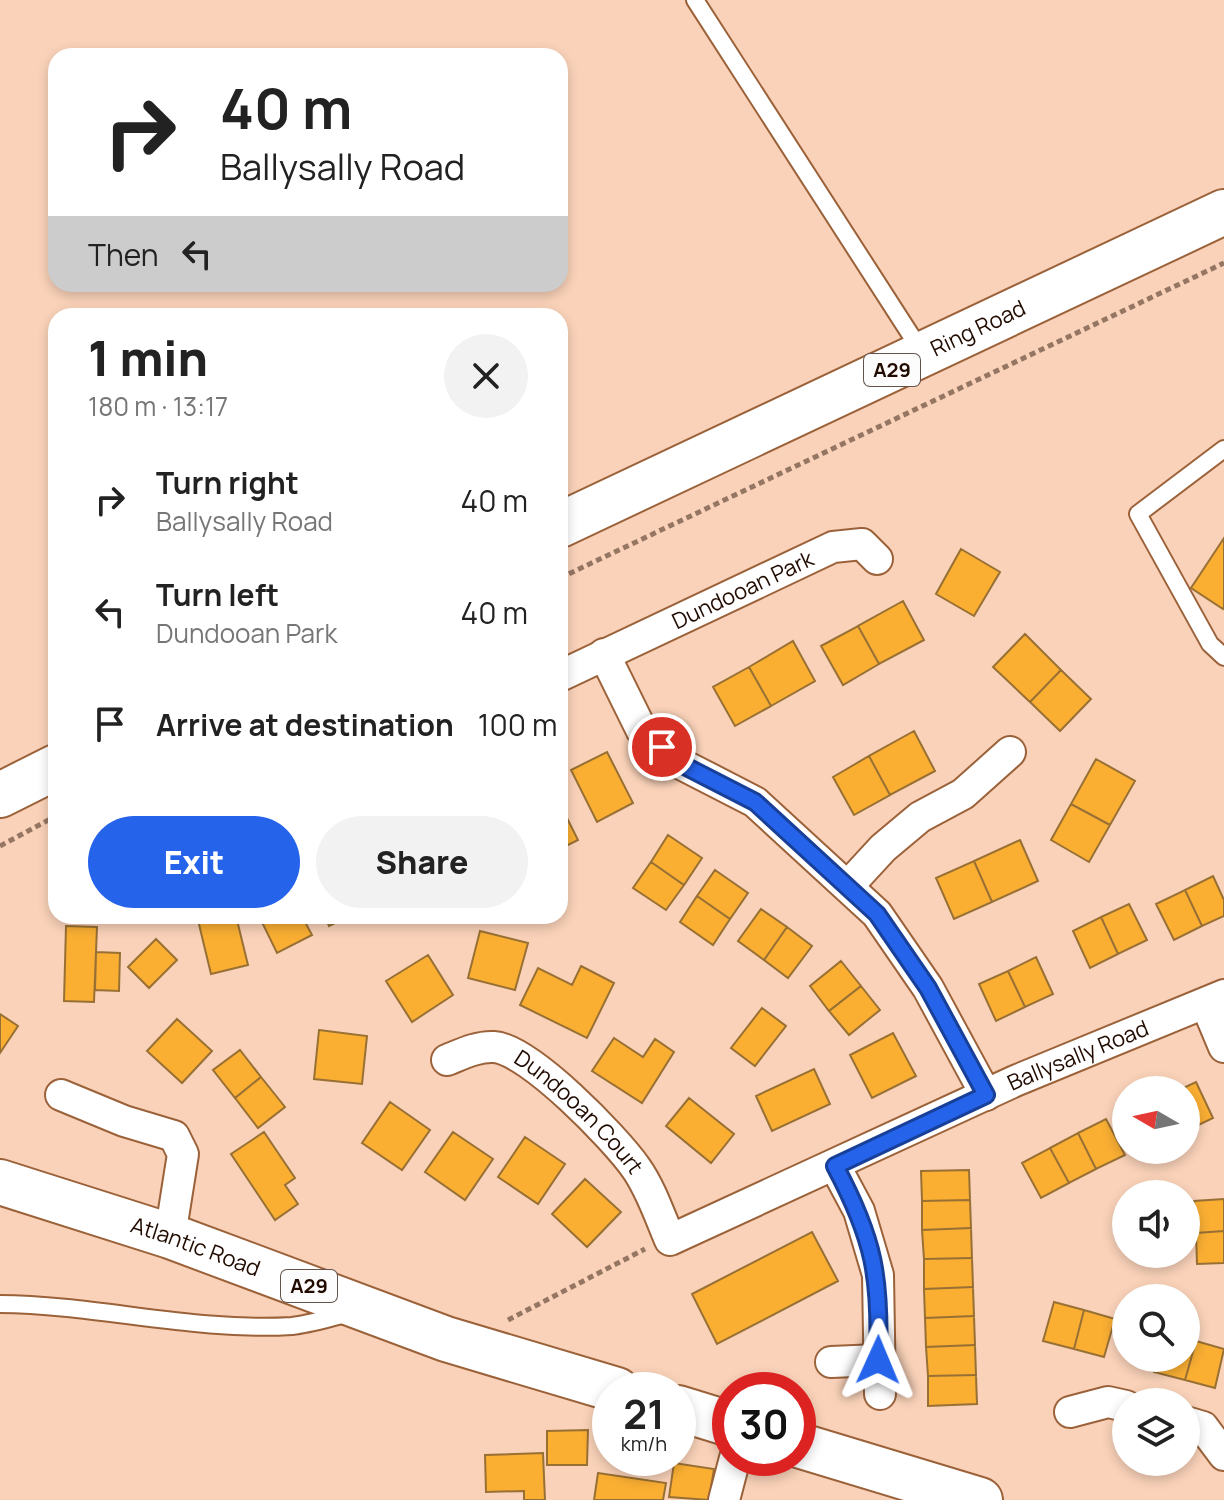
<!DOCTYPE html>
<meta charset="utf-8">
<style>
:root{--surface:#fff;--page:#f2f2f2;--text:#222;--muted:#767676;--accent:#2563eb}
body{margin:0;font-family:Manrope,sans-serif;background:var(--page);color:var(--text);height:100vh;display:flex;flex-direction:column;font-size:30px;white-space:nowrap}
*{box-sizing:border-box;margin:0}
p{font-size:26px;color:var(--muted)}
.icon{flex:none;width:44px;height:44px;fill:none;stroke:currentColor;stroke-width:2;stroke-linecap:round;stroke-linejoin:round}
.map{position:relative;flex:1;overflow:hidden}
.panel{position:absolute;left:48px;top:308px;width:520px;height:616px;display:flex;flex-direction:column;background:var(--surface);border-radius:24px;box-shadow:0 4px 12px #0003}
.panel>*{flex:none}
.banner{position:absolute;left:48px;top:48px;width:520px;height:244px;border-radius:24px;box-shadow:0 4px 12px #0003;background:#fff;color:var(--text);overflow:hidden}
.needle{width:52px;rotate:279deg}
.tools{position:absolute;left:1112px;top:1076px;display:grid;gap:16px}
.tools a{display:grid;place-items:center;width:88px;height:88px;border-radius:50%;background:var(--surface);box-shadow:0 4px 12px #0003;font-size:40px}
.speed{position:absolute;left:592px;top:1372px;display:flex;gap:16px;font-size:40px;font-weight:700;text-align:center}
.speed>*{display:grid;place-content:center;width:104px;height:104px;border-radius:50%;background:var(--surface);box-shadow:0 4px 12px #0003;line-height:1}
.speed small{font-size:20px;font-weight:400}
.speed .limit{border:12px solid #d22;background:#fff;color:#111}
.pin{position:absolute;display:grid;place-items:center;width:68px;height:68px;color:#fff;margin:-34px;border:4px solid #fff;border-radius:50%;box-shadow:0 2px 8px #0007}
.me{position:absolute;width:88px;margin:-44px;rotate:1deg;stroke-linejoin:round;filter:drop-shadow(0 0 6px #0008)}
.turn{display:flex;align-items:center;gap:28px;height:168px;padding:0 40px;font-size:36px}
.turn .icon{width:104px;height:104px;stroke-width:2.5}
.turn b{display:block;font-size:56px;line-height:68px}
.then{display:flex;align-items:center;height:76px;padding:0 40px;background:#0003;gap:16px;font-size:30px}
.round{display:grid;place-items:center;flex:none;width:84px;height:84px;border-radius:42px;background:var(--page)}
.summary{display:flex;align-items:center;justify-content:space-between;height:136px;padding:0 40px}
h1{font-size:48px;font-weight:800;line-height:60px}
.primary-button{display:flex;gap:16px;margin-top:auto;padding:16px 40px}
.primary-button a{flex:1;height:92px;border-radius:48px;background:var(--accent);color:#fff;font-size:32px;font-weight:800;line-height:92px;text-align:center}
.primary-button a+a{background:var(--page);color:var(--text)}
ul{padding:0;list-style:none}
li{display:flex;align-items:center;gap:24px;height:112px;padding:0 40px}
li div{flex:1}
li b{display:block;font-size:30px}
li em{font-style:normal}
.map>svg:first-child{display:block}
.building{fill:#faaf33;stroke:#997034;stroke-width:2}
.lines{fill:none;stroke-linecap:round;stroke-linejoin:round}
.lane-casing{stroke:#9b623a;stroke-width:20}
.street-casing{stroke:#9b623a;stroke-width:34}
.primary-casing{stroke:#9b623a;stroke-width:48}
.path{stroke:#957663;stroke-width:5;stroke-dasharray:6 4;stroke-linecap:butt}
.lane{stroke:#fff;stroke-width:16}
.street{stroke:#fff;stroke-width:30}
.primary{stroke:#fff;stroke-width:44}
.route-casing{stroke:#184099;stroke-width:20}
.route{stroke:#2563eb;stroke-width:14}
.labels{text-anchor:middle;stroke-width:7;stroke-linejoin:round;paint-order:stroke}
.shield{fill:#fcfcfc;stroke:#63534c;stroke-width:2}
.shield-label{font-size:20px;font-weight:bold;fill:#210b00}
.street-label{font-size:22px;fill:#210b00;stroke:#fcfcfc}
</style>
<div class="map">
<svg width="1224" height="1500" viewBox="0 0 1224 1500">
<rect width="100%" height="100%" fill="#fad2b9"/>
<path class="building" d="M1224,538V607L1223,609L1191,588Z
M961,549L1000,572L974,616L936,594Z
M903,601L924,640L879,664L858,626Z
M858,626L879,664L843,685L821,646Z
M1025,634L1061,670L1030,702L993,667Z
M793,641L815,681L771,706L749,667Z
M749,667L771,706L735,726L713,687Z
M1061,670L1091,699L1060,731L1030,702Z
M914,731L935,771L890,795L869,756Z
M607,752L633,803L597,822L571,770Z
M869,756L890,795L854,815L833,777Z
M1096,759L1135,781L1110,825L1071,804Z
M560,804L578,840L560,849Z
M1071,804L1110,825L1089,862L1051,840Z
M668,835L702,858L684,885L651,862Z
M1020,840L1038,881L992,902L974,861Z
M974,861L992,902L954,919L936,878Z
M651,862L684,885L666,910L633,888Z
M715,870L748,893L730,919L697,896Z
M1213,876L1224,900V916L1202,926L1185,890Z
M1185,890L1202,926L1174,940L1156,904Z
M697,896L730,919L713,945L680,922Z
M1129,904L1147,940L1118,954L1101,917Z
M761,909L787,927L764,960L738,941Z
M197,916H236L248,965L211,974Z
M259,916H302L312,935L277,953Z
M325,916H349L329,926Z
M1101,917L1118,954L1090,968L1073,931Z
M66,926L97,927L94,1002L64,1001Z
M787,927L812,946L788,978L764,960Z
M480,931L528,943L515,990L468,978Z
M156,939L177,960L149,988L128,967Z
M96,952L120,953L119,991L95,990Z
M428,955L453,995L412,1022L386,981Z
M1036,957L1053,994L1025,1007L1008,971Z
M841,961L861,986L829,1011L810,986Z
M581,966L614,983L587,1038L520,1005L538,968L572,985Z
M1008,971L1025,1007L996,1021L979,984Z
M861,986L880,1010L849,1035L829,1011Z
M762,1008L786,1026L755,1066L731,1048Z
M0,1014L18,1026L0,1053Z
M177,1019L212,1051L182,1083L147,1051Z
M319,1030L367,1036L362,1084L314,1079Z
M893,1033L916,1076L872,1098L850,1055Z
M614,1038L643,1057L655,1039L674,1052L642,1103L592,1071Z
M240,1050L261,1077L235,1098L213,1070Z
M814,1069L830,1104L772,1131L756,1096Z
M261,1077L285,1107L258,1128L235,1098Z
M1196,1082L1213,1118L1186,1131V1090H1179Z
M689,1098L734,1134L711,1163L666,1126Z
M390,1102L430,1130L402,1170L362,1143Z
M1106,1119L1125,1155L1096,1169L1078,1133Z
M264,1132L295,1178L285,1185L298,1204L275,1220L231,1154Z
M453,1132L493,1159L465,1200L425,1172Z
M1078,1133L1096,1169L1069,1183L1050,1148Z
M525,1137L565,1164L538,1204L498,1177Z
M1050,1148L1069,1183L1041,1198L1022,1163Z
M969,1170L970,1200L922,1201L921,1171Z
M585,1179L621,1212L587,1247L552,1214Z
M1224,1199V1231L1196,1233L1194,1201Z
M970,1200L971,1228L922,1230V1201Z
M971,1228L972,1258L924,1259L922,1230Z
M1224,1231V1263L1197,1264L1196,1233Z
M812,1232L838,1281L717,1344L692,1294Z
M972,1258L973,1287L924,1289V1259Z
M973,1287L974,1316L925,1318L924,1289Z
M1054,1302L1084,1310L1074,1349L1043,1341Z
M1084,1310L1115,1319L1104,1357L1074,1349Z
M974,1316L975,1345L926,1347L925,1318Z
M1186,1339L1196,1341L1185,1380L1154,1372L1158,1358H1186Z
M1196,1341L1224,1349L1215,1388L1185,1380Z
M975,1345L976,1375L928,1376L926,1347Z
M976,1375L977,1404L928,1406V1376Z
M588,1430L587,1465H547V1431Z
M543,1453L545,1500H524V1491L486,1492L485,1455Z
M674,1463L714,1469L709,1500L669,1497Z
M598,1473L666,1483L663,1500H594Z"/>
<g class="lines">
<defs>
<path id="lane" d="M695,0L923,354
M1224,449L1138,514L1210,644L1224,657
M0,1304C98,1305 194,1332 292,1326C310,1324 329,1318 346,1314"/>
<g id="street">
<path d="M604,654L642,731L681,764L755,802L877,914L928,988L986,1095"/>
<path id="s1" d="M560,676L833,547L862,544L877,559"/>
<path d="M848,886L883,848L920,817L963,794L1010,752"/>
<path d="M1206,1004L1224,1047"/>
<path id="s2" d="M447,1060C462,1054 478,1046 494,1047C529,1049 615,1138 636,1168C651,1189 660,1217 670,1240L1015,1081L1224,995"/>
<path d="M61,1095L124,1121L174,1136L183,1154L170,1236"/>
<path d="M835,1166L859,1211L878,1275L880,1394"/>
<path d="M831,1362L878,1360"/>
<path d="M1070,1412L1108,1402L1126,1406"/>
<path d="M1186,1422L1203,1427L1224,1455"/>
<path d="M724,1500L735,1458"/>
</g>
<g id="primary">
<path id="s3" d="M560,525L1224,212"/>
<path d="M0,795L56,767"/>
<path id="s4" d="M0,1182L170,1236L446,1339L617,1390"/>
<path d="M678,1408L730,1424"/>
<path d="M798,1445L980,1500"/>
</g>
</defs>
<use href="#lane" class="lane-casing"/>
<use href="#street" class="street-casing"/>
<use href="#primary" class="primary-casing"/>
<path class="path" d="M560,578L1224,263
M0,846L56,816
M508,1320L645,1249"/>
<use href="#lane" class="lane"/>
<use href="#street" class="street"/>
<use href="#primary" class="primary"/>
</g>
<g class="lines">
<defs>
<path id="route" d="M662,747L681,764L755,802L877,914L928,988L986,1095L835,1166C874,1239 881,1277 878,1360"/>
</defs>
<use href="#route" class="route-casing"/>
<use href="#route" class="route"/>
</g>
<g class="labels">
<g class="shield">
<rect x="864" y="354" width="56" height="32" rx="6"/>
<rect x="281" y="1270" width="56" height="32" rx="6"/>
</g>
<g class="shield-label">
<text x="892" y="377">A29</text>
<text x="309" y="1293">A29</text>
</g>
<g class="street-label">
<text dy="8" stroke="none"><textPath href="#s3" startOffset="462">Ring Road</textPath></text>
<text dy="8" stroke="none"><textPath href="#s1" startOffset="202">Dundooan Park</textPath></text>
<text dy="8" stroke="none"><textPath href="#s2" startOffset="766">Ballysally Road</textPath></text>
<text dy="8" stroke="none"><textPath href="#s2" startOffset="158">Dundooan Court</textPath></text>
<text dy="8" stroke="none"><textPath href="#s4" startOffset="206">Atlantic Road</textPath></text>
</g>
</g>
</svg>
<div class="tools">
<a><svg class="needle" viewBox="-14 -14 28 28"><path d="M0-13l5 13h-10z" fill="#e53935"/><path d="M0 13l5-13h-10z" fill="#767676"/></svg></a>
<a><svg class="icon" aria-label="sound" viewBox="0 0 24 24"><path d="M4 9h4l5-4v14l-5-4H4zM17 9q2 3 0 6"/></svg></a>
<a><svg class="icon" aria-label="search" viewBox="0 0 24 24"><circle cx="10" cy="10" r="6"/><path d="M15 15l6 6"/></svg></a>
<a><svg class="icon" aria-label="layers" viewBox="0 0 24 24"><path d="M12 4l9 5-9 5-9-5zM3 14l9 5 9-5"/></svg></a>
</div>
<div class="speed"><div>21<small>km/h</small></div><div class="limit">30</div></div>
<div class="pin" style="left:662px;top:747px;background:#d93025"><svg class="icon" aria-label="arrive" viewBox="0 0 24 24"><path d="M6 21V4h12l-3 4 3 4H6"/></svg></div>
<svg class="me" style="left:878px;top:1360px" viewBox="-20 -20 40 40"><path d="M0-17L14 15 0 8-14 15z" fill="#2563eb" stroke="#fff" stroke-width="4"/></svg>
<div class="banner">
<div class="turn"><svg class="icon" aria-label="right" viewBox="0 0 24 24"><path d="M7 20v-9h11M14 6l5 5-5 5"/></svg><div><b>40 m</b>Ballysally Road</div></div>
<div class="then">Then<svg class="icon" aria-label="left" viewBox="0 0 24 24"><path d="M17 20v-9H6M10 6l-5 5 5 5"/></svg></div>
</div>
<section class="panel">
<div class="summary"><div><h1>1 min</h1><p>180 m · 13:17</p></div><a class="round"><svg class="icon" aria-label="close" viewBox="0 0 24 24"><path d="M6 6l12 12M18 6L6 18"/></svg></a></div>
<ul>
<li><svg class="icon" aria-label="right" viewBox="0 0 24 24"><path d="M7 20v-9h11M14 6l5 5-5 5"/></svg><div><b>Turn right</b><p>Ballysally Road</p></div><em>40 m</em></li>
<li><svg class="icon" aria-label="left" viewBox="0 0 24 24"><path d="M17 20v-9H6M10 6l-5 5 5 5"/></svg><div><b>Turn left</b><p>Dundooan Park</p></div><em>40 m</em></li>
<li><svg class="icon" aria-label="arrive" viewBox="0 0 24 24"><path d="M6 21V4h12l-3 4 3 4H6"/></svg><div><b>Arrive at destination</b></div><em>100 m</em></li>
</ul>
<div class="primary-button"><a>Exit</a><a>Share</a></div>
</section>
</div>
